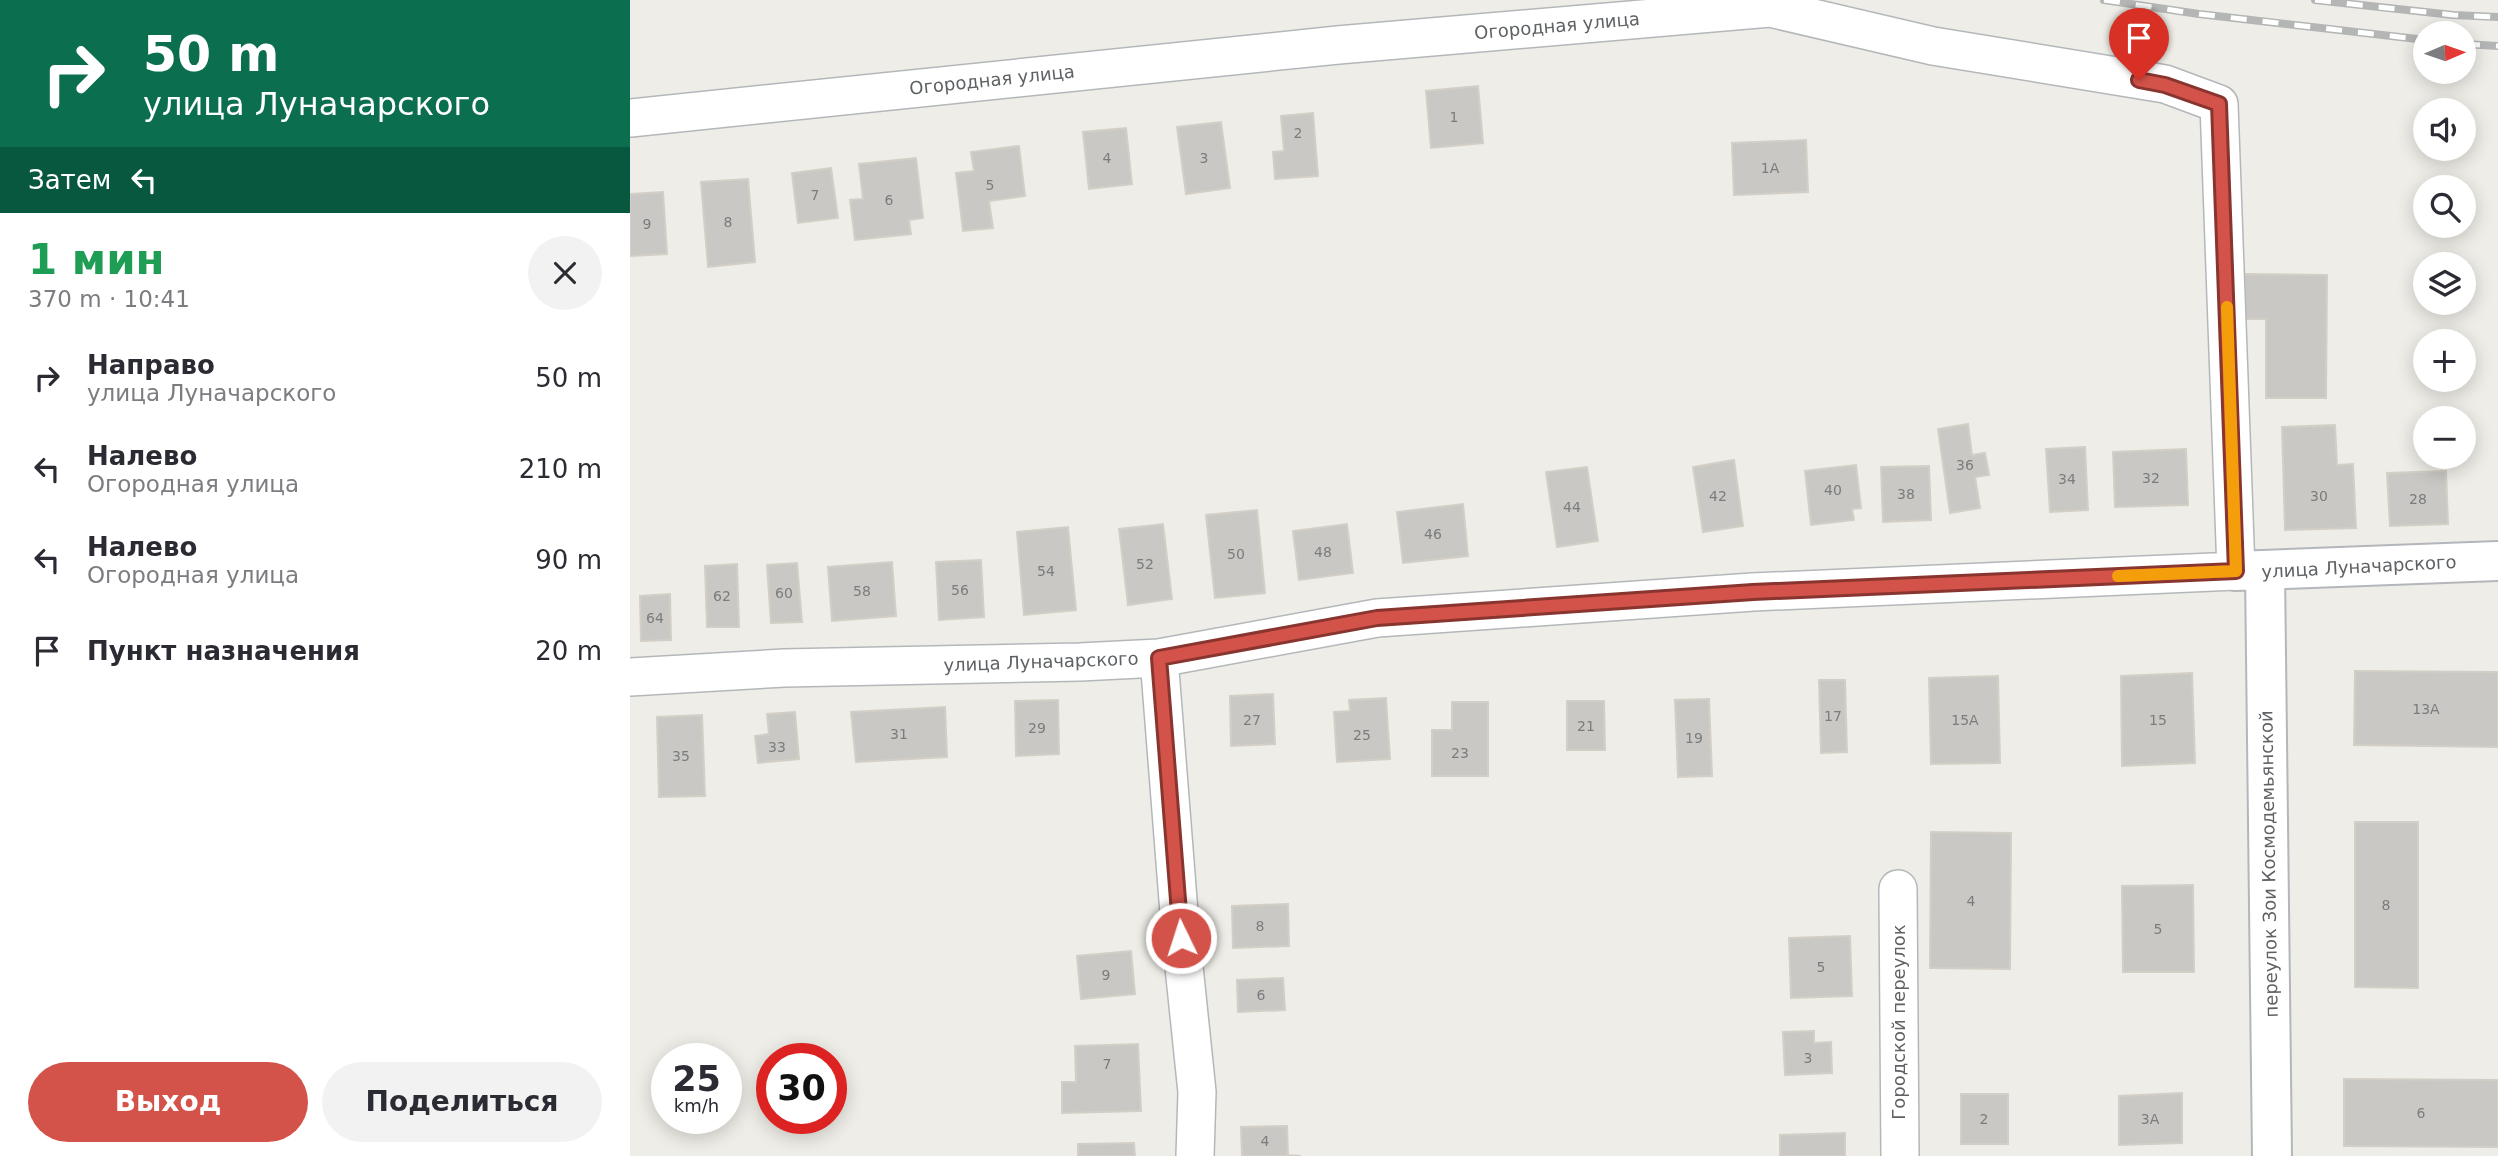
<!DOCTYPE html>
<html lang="ru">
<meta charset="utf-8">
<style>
:root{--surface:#fff;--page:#f2f2f3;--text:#2b2b33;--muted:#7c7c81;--accent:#d35249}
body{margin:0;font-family:"DejaVu Sans",sans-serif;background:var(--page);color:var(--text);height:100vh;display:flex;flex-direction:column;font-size:26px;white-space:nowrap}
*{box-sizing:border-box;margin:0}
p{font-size:23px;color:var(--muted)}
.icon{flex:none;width:38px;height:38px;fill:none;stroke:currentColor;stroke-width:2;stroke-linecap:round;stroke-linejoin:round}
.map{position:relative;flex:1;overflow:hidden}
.details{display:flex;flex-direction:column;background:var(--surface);width:630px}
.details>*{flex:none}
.guide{background:#0b6e4f;color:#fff;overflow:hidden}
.needle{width:46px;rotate:88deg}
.tools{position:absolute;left:1783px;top:21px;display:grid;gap:14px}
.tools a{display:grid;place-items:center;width:63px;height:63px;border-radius:50%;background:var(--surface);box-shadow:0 4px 18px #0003;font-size:35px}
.speed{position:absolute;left:21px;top:1043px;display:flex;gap:14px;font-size:35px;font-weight:700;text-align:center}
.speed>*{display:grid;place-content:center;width:91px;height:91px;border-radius:50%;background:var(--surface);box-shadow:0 4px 18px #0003;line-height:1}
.speed small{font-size:18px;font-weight:400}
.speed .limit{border:10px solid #d22;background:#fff;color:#111}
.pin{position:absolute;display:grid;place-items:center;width:60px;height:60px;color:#fff;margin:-72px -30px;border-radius:50% 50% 50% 0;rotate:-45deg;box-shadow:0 0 7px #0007}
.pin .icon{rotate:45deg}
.me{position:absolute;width:77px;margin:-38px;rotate:356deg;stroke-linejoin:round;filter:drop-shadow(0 0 5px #0008)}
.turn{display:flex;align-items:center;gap:24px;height:147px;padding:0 28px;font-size:32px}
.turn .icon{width:91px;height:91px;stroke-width:2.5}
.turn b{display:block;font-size:49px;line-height:60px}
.then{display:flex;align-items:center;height:66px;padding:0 28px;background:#0003;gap:14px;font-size:26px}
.round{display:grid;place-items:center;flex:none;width:74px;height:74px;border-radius:37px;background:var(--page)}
.head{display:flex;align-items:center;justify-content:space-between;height:119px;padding:0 28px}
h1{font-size:42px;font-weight:700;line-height:52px;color:#1e9e55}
.button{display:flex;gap:14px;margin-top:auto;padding:14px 28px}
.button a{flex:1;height:80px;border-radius:42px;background:var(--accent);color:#fff;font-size:28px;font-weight:700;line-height:80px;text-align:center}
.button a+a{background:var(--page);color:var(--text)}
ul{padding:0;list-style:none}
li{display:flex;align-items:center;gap:21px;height:91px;padding:0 28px}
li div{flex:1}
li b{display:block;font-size:26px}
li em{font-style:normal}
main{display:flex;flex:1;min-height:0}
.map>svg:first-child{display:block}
.building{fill:#cac8c4;stroke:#d3cfc6;stroke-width:2}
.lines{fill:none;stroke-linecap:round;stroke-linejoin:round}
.street-casing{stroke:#b4b7ba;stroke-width:40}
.secondary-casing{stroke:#b3b6ba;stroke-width:42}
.street{stroke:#fff;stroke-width:37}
.secondary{stroke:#fff;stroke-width:38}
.rail-casing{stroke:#b4b5b5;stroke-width:8}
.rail{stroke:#fff;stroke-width:5;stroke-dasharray:16;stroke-linecap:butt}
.route-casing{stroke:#89352f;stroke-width:18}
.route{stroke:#d35249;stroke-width:12}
.slow{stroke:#f59e0b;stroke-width:12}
.labels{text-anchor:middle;stroke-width:5;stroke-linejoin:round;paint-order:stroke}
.number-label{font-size:14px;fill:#7a7c7d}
.street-label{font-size:18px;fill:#5f6265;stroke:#fff}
</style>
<main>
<section class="details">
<div class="guide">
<div class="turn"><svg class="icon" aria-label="right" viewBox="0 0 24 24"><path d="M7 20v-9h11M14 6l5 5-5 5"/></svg><div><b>50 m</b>улица Луначарского</div></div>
<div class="then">Затем<svg class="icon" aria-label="left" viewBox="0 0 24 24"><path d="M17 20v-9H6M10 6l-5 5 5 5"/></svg></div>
</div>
<div class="head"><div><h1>1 мин</h1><p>370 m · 10:41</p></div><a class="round"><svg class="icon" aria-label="close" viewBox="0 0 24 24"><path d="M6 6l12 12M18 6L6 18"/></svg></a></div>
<ul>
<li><svg class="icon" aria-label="right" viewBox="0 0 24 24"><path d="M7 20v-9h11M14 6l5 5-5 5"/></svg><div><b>Направо</b><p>улица Луначарского</p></div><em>50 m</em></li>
<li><svg class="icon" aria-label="left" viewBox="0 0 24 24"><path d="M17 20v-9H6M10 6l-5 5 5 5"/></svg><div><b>Налево</b><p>Огородная улица</p></div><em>210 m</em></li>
<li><svg class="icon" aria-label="left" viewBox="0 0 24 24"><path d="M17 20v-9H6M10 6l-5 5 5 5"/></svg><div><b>Налево</b><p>Огородная улица</p></div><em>90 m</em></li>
<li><svg class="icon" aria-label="arrive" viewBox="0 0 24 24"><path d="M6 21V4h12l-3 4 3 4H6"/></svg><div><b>Пункт назначения</b></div><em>20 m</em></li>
</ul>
<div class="button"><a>Выход</a><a>Поделиться</a></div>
</section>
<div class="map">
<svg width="1868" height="1156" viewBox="0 0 1868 1156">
<rect width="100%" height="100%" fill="#efede7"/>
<path class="building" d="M848,86L853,143L801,148L796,91Z
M683,113L688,176L645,179L643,152L654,151L651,116Z
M591,122L600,188L556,194L547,127Z
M496,128L502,184L459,189L453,132Z
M1176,140L1178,192L1104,195L1102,143Z
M389,146L395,196L359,201L363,228L333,231L326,173L344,171L341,152Z
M286,158L293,218L279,220L281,234L225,240L220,200L233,199L229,164Z
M201,168L208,218L168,223L162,173Z
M118,179L125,262L78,267L71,182Z
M33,192L37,254L0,256V194Z
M1615,274L1697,275L1696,398H1636V319H1615Z
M1338,424L1342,455L1355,453L1359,475L1345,477L1350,508L1320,513L1308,429Z
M1705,425L1707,465L1723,464L1726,528L1655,530L1652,427Z
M1455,447L1458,510L1420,512L1416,449Z
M1556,449L1558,505L1485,507L1483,452Z
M1104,460L1113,526L1073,532L1063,467Z
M1226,465L1231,508L1222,509L1224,520L1181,525L1175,471Z
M1299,466L1301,520L1253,522L1251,467Z
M957,467L968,541L927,547L916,472Z
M1816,471L1818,524L1760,526L1757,473Z
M833,504L838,556L773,563L767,512Z
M627,510L635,593L585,598L576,515Z
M533,524L542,599L498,605L489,529Z
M717,524L723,573L669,580L663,531Z
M438,527L446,610L394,615L387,532Z
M351,560L354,617L309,620L306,562Z
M262,562L266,616L202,621L198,567Z
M167,563L172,622L141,623L137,565Z
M107,564L109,627H77L75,566Z
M40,594L41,640L11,641L10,596Z
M1725,671L1868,672V747L1724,745Z
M1562,673L1565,763L1492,766L1491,676Z
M1368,676L1370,763L1301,764L1299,678Z
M1189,680H1215L1217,752L1191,753Z
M643,694L645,744L601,746L600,696Z
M756,698L760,759L707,762L704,712L720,711L719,700Z
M1079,699L1082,776L1048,777L1045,700Z
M428,700L429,754L386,756L385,701Z
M937,701H974L975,750H937Z
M822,702H858V776H802V730H822Z
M315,707L317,757L226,762L221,712Z
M165,712L169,759L128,763L125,736L139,734L137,714Z
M72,715L75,796L29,797L27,717Z
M1725,822H1788V988L1725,987Z
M1301,832L1381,833L1380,969L1300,968Z
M1563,885L1564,972H1493L1492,886Z
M658,904L659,946L603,948L602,906Z
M1220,936L1222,996L1161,998L1159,938Z
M501,951L505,994L451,999L447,956Z
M653,978L655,1010L608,1012L607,980Z
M1184,1031V1043L1201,1042L1202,1073L1155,1075L1153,1032Z
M508,1044L511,1111L432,1113V1082H446L445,1046Z
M1714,1079L1868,1080V1147L1714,1146Z
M1552,1093V1143L1489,1145V1096Z
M1331,1094H1378V1144H1331Z
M657,1126L658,1155L671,1156H612L611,1127Z
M1215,1133V1156H1150V1135Z
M504,1143L505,1156H448V1144Z"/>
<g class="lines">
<defs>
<path id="street" d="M0,118L708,45L1140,8L1303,46L1535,84L1589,104L1606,571L1123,592L747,618L529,658L450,662L154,668L0,677
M529,658L551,938L567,1092L565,1156
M1268,889L1270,1156"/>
<path id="secondary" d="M1606,571L1868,561
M1635,571L1642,1156"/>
</defs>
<use href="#street" class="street-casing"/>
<use href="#secondary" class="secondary-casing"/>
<use href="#street" class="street"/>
<use href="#secondary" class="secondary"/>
<defs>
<path id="rail" d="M1474,0L1569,14L1796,40
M1685,0L1823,15L1868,17
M1834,44L1868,46"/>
</defs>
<use href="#rail" class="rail-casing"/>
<use href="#rail" class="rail"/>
</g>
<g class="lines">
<defs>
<path id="route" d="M551,938L529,658L747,618L1123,592L1606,571L1589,104L1535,85L1509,80"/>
</defs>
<use href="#route" class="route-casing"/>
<use href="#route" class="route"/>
<path class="slow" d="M1488,576L1606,571L1597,307"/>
</g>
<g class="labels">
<g class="number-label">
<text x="824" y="122">1</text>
<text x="668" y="138">2</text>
<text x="477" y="163">4</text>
<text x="574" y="163">3</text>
<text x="1140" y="173">1А</text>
<text x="360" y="190">5</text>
<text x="185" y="200">7</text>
<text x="259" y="205">6</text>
<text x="98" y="227">8</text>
<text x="17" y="229">9</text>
<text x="1335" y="470">36</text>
<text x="1521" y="483">32</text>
<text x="1437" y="484">34</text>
<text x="1203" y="495">40</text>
<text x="1276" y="499">38</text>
<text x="1088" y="501">42</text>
<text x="1689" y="501">30</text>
<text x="1788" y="504">28</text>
<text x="942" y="512">44</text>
<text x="803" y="539">46</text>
<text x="693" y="557">48</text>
<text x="606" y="559">50</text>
<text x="515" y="569">52</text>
<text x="416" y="576">54</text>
<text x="330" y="595">56</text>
<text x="232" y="596">58</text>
<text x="154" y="598">60</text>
<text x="92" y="601">62</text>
<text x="25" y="623">64</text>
<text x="1796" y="714">13А</text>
<text x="1203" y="721">17</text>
<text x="622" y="725">27</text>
<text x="1335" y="725">15А</text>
<text x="1528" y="725">15</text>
<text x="956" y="731">21</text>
<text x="407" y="733">29</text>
<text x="269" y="739">31</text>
<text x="732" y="740">25</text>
<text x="1064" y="743">19</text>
<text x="147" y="752">33</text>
<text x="830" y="758">23</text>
<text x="51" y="761">35</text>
<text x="1341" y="906">4</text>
<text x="1756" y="910">8</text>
<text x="630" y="931">8</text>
<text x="1528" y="934">5</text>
<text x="1191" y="972">5</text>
<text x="476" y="980">9</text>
<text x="631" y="1000">6</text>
<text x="1178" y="1063">3</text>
<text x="477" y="1069">7</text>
<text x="1791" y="1118">6</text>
<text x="1354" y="1124">2</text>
<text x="1520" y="1124">3А</text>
<text x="635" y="1146">4</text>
</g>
<g class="street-label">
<text transform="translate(927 26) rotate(-5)" y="6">Огородная улица</text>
<text transform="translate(362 80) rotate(-6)" y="6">Огородная улица</text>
<text transform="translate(1729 567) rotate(-3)" y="6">улица Луначарского</text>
<text transform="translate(411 662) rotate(-2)" y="6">улица Луначарского</text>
<text transform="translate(1639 864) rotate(-91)" y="6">переулок Зои Космодемьянской</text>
<text transform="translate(1269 1022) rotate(-90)" y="6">Городской переулок</text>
</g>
</g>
</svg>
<div class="tools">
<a><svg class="needle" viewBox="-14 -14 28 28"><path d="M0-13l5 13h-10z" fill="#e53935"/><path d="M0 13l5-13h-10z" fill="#7c7c81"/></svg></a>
<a><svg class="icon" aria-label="sound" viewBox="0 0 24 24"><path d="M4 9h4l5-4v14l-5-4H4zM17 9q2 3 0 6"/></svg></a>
<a><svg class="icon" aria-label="search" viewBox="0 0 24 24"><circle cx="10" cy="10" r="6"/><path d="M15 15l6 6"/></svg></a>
<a><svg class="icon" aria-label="layers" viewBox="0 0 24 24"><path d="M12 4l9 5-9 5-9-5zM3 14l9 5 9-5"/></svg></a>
<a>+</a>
<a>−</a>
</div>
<div class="speed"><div>25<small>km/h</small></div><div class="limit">30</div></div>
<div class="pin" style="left:1509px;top:80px;background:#d93025"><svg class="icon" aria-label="arrive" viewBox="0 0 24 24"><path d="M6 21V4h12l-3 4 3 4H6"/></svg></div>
<svg class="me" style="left:551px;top:938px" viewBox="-20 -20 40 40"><circle r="17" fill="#d35249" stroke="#fff" stroke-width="3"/><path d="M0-11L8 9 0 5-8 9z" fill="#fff"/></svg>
</div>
</main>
